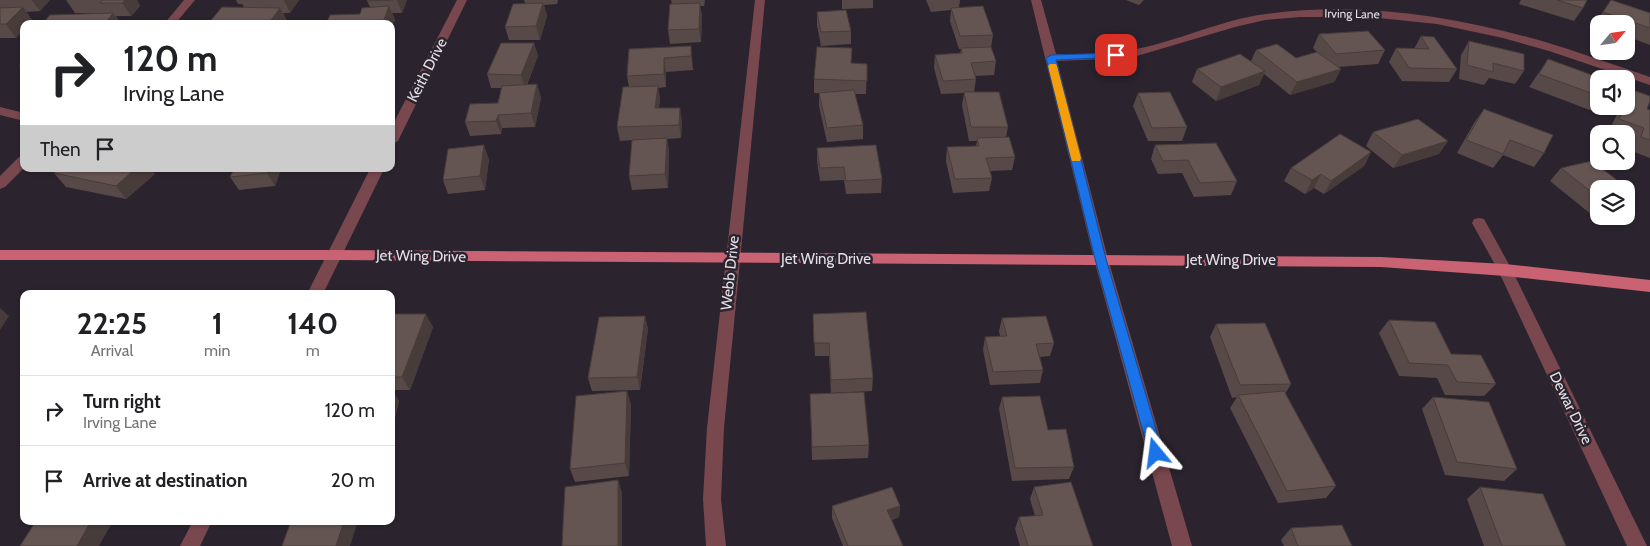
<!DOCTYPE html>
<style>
:root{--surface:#fff;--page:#f6f6f6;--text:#202124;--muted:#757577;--line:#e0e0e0}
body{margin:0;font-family:Cabin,sans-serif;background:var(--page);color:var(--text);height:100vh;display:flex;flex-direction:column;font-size:19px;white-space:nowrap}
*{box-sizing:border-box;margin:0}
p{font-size:16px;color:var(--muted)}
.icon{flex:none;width:28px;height:28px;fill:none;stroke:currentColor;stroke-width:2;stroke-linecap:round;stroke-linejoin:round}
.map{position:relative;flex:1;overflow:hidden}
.details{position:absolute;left:20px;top:290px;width:375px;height:235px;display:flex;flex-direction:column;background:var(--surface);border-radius:10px;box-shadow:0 1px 4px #0004}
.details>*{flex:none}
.banner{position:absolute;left:20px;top:20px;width:375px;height:152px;border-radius:10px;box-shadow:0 1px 4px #0004;background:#fff;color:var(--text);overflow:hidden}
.needle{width:32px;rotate:61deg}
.tools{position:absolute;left:1590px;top:15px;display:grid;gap:10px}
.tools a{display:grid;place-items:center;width:45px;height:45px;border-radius:10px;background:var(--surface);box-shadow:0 1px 4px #0004;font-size:25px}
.pin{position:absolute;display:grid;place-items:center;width:42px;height:42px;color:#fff;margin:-21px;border-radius:10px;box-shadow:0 2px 8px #0006}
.me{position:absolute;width:55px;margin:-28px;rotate:344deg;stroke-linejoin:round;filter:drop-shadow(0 0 4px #0008)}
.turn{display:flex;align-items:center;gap:18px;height:105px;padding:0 20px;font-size:22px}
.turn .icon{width:65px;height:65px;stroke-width:2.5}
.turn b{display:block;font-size:35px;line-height:42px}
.then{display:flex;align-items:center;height:48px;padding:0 20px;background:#0003;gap:10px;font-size:19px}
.eta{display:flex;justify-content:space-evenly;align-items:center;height:85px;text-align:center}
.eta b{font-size:30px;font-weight:700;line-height:35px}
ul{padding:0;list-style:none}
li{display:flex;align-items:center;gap:15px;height:70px;padding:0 20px;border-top:1px solid var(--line)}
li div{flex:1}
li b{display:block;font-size:19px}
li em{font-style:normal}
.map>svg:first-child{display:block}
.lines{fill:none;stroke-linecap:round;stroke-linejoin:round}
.minor{fill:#79474e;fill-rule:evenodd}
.major{fill:#c96273;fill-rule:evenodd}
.wall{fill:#574947}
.shaded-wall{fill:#473c39}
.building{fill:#655552;stroke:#473c39}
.route{fill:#1a73e8;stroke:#114b97}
.slow{fill:#f59e0b}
.labels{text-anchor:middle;stroke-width:5;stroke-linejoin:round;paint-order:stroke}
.far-street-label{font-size:12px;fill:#e4e0e7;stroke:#2b242f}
.street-label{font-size:15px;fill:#e4e0e7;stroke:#2b242f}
</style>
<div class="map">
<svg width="1650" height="546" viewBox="0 0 1650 546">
<rect width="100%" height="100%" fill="#2b242f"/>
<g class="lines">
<path class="minor" d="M184,0H195L175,24H164Z
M457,0H467L398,141L391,145V128Z
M755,0H765L724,428L721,499L726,546H706L703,499L707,428Z
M1031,0H1041L1056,54C1080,54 1106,55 1131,50C1177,42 1219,20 1266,14C1359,1 1453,16 1542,41C1579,52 1614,65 1650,77V85L1549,51L1503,38L1437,24L1369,17H1300L1265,20L1235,27L1130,58L1057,61L1108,259L1192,546H1172L1094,259Z
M0,107L24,113V121L0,115Z
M24,156V168L5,187L0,189V176L19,157Z
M370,169H384L323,294H307Z
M1479,218L1484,219L1512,270L1647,546H1627L1498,270L1472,223L1474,219Z
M193,521H212L200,546H180Z"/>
<path class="major" d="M0,250H334L1381,257L1505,264L1650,280V292L1505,276L1381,267L334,260H0Z"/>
</g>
<path class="wall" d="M0,0H50L40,11L26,12L32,20L16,38H0Z
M66,0H137L140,6L131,16H116L121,24L106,13H75Z
M236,0H299L290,13H283L287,21L285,24H208L244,7L242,4H238Z
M368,0H407L402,13H392L395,20L391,28V24H326L360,14L370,7L367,1Z
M524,0H558L557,4L544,5L547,16L540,40H509L505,27L525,4Z
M671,0H705L704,6H700L702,16L701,42L670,44L668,30L672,4Z
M842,0H873V8L842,9Z
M926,0H960L959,7L993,35L991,47L996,61L994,75L975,76L976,79L974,92L1008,127L1006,137L1015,157L1012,170L990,171L992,178L989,191L953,193L946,161L947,147L976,146L977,141H969L962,105L964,93L941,94L934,68L935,55L960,53L961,49H959L950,21L951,10L931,12Z
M1126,0H1144L1139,5Z
M1521,0H1587L1583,8L1574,21L1519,4Z
M1611,0L1650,13V45L1626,36V24H1599V27L1594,25Z
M817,12L851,31V44L821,46L817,25Z
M1319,34L1385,50L1378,64L1338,67L1341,69L1334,82L1290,95L1264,74L1259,85L1216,101L1192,82L1197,69L1251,61L1256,50L1296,58L1317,52L1313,48Z
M1421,36L1457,69L1449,82L1402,81L1389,62L1396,48L1414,49Z
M1469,41L1524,71L1515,84L1489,78L1484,85L1459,79L1461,55Z
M534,43L538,56L527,85L537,84L541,98L535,127L502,128L501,134L470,136L465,122L498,103L502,88H491L487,74Z
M691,46L693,70L666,72V87L658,88L660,99L659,108L682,121L681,138L667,139L669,152L668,188L632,190L629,176L632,140L620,141L617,127L629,87L627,76Z
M1548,59L1599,79V106L1595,112L1529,87Z
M24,60V71L19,65Z
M852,63L867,64L866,94H855L863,125V139L827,142L819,106V93H814V79Z
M1633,90L1647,109L1650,110V158L1629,150L1632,142L1626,140V134H1610L1608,133L1621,106H1626V99Z
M1138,93L1187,127L1182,141H1148L1133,106Z
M1484,109L1544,153L1534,167L1503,155L1493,168L1457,153L1474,123Z
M1373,132L1448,141L1439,154L1393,168L1366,146Z
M1155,145L1237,181L1231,195L1194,197L1182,173L1158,174L1151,159Z
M817,148L882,179L881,193L846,194L844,180L820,181L817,161Z
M1371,152L1364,166L1324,194L1314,188L1305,194L1284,181L1291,168Z
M489,159L485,190L448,194L443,180Z
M1561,168L1599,189V214L1592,215L1550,181Z
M281,169L275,186L239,190L230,177Z
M54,173L155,174L126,199L66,187Z
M391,314L433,327L410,390H392L399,401L391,434Z
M813,314L873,378L872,391L831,393L829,356H815Z
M645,316L648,329L640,390L592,391L588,378Z
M1002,318L1054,343L1050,356L1040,357L1043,370L1040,383L990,385L983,350L985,337L1000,336L999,331Z
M1389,320L1451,354L1496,384L1484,396L1445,395L1437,378L1399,376L1379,333Z
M1216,324L1291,384L1285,394L1336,486L1326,498L1278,503L1230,408L1237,397L1232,398L1210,337Z
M810,394L869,445L868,458L812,460Z
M1002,397L1048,430L1074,467L1069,479L1012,481L999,409Z
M1433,397L1517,469L1504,481L1445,475L1422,409Z
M631,404L629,476L575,482L570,469Z
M1034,487L1093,546H1020L1015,529L1019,517L1035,516L1030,499Z
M1480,487L1566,546H1484L1467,499Z
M832,506H900L899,517L892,520L903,546H843L832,518Z
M1291,528L1352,546H1284L1281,540Z"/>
<path class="shaded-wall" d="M32,0H50L40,11Z
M125,0H137L140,6L131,16L122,3Z
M284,0H299L290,13Z
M397,0H407L402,13Z
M543,3L547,16L540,40L536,26Z
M700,3L702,16L701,42L699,29Z
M389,6L395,20L391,28V24H385L384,20Z
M23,7L32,20L29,24H24V29L16,38L6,24Z
M280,8L287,21L285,24H268Z
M113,13L121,24H105Z
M534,43L538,56L525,88L521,75Z
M691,46L692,59L693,70L691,56Z
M664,58L666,72V87L664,74Z
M1341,69L1334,82L1290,95L1297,82Z
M1265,71L1259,85L1216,101L1221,87Z
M537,84L541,98L535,127L531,113Z
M658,86L660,99L657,122L655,108Z
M680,108L682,121L681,138L679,125Z
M498,115L502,128L501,134L496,121Z
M667,138L669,152L668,188L665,174Z
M1448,141L1439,154L1393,168L1402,155Z
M484,145L489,159L485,190L480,176Z
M1371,152L1364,166L1324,194L1331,181Z
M135,169H151L155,174L126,199L116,186Z
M268,169H281L275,186L267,173Z
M1321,174L1314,188L1305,194L1312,180Z
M1635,194L1626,203V196Z
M1599,207V214L1592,215Z
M0,308L9,316L0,330Z
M426,314L433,327L410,390L402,377Z
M645,316L648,329L640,390L637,377Z
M391,389L399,401L391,434Z
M627,391L631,404L629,476L625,463Z
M618,480L622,492V546H618Z
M900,506L899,517L886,521L887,510Z
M91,521H113L99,546H77Z
M344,521H358L350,546H336Z"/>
<path class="building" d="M103,0H125L122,3H100Z
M368,0H393L367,1Z
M1557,0H1587L1583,8Z
M1611,0L1650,13V28L1603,12Z
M543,3L536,26L505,27L513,4Z
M700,3L699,29L668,30L670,4Z
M389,6L384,20L357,21L356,24H326L330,15L360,14L362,8Z
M983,6L993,35L960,36L951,8Z
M23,7L6,24H0V8Z
M222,7L280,8L268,24H208Z
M846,10L851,31L821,32L817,12Z
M113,13L105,24H42L50,15Z
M1368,31L1385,50L1336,54L1319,34Z
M1421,36L1434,37L1457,69L1409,68L1396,48L1429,49Z
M1469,41L1524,54V71L1493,63V72L1467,65Z
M501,43H534L521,75L487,74Z
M1277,44L1296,58L1317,52L1341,69L1297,82L1256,50Z
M691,46V56L664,58V74L627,76L629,49Z
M817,47L852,48L851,63L867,64V81L814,79Z
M991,47L996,61L971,63L976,79L943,81L935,55L962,53L961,48Z
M1240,54L1265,71L1221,87L1197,69Z
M1548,59L1603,79H1599V96L1539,74Z
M24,60V65H19Z
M537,84L531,113L498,115L496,121L465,122L470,104L498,103L502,86Z
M658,86L655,108H680L679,125L617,127L623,87Z
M854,90L863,125L827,128L819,93Z
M1633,90L1650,96V101L1647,109L1650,110V140L1641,137L1644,128L1619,119L1625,106H1626V105Z
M964,92H999L1008,127H971Z
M1170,92L1187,127L1152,128L1138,93Z
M1484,109L1553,135L1544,153L1510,140L1503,154L1466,140Z
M1418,119L1448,141L1402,155L1373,132Z
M1340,134L1371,152L1331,181L1321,174L1312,180L1291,168Z
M1009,137L1015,157L986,158L992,178L955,179L947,147L979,146L977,138Z
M667,138L665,174L629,176L632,140Z
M1216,143L1237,181L1200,183L1188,160L1163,161L1155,145Z
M484,145L480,176L443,180L448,149Z
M876,145L882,179L846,181L844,167L820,168L817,148Z
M1592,161L1635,194L1626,196V189H1599V198L1561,168Z
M59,169H135L116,186L54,173Z
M234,169H268L267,173L230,177Z
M866,312L873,378L831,380L829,343H814L813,314Z
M391,314H426L402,377H391Z
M645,316L637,377L588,378L599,317Z
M1046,316L1054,343L1036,344L1043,370L993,372L985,337L1007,336L1002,318Z
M1389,320L1435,322L1451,354L1481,355L1496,384L1457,382L1448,365L1409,363Z
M1265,323L1291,384L1240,385L1216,324Z
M627,391L625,463L570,469L576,396Z
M1284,391L1336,486L1287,491L1238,395Z
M864,392L869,445L812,447L810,394Z
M1040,396L1048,430L1066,429L1074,467L1015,468L1002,397Z
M1433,397L1489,402L1517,469L1457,462Z
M618,480V546H562L565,487Z
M1071,482L1093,546H1028L1019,517L1043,515L1034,487Z
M892,487L900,506L887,510L903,546H848L832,506Z
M1480,487L1543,494L1566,546H1502Z
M36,521H91L77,546H20Z
M291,521H344L336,546H282Z
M1342,525L1352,546H1298L1291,528Z"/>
<path class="route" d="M1116,53L1120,55L1119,57L1056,60L1106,259L1163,453L1161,457L1156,459L1151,457L1149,453L1095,259L1046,58L1051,55Z"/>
<path class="slow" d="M1050,64H1056L1057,66L1081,158L1080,161H1072L1071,158L1048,66Z"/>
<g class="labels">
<g class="far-street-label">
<text transform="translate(1352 14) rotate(1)" y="4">Irving Lane</text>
</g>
<g class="street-label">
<text transform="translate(427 70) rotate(-63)" y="5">Keith Drive</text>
<text transform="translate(421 256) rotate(1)" y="5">Jet Wing Drive</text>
<text x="826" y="264">Jet Wing Drive</text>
<text x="1231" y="265">Jet Wing Drive</text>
<text transform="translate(730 273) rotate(-84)" y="5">Webb Drive</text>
<text transform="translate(1571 408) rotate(64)" y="5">Dewar Drive</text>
</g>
</g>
</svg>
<div class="tools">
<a><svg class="needle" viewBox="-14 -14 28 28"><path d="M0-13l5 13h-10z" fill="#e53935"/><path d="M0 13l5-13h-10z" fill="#757577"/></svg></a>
<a><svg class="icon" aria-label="sound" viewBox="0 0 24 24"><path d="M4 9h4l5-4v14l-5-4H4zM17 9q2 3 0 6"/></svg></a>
<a><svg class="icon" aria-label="search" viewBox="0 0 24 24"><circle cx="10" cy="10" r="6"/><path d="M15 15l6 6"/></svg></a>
<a><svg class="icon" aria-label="layers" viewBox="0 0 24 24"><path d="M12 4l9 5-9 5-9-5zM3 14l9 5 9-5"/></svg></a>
</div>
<div class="pin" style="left:1116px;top:55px;background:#d93025"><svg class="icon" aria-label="arrive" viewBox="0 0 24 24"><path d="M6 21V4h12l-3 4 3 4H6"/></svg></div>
<svg class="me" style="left:1156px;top:453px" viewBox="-20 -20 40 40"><path d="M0-17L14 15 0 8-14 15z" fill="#1a73e8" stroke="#fff" stroke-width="4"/></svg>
<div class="banner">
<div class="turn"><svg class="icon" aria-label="right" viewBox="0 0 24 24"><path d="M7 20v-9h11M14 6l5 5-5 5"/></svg><div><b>120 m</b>Irving Lane</div></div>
<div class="then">Then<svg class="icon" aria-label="arrive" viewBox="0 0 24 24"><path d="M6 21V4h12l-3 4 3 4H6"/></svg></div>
</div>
<section class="details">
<div class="eta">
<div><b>22:25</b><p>Arrival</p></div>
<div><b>1</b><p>min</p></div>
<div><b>140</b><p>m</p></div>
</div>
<ul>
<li><svg class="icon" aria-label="right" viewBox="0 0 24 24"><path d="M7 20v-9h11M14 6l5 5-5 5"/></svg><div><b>Turn right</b><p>Irving Lane</p></div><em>120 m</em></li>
<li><svg class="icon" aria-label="arrive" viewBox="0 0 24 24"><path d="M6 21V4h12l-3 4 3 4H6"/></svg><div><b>Arrive at destination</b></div><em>20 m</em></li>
</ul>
</section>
</div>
